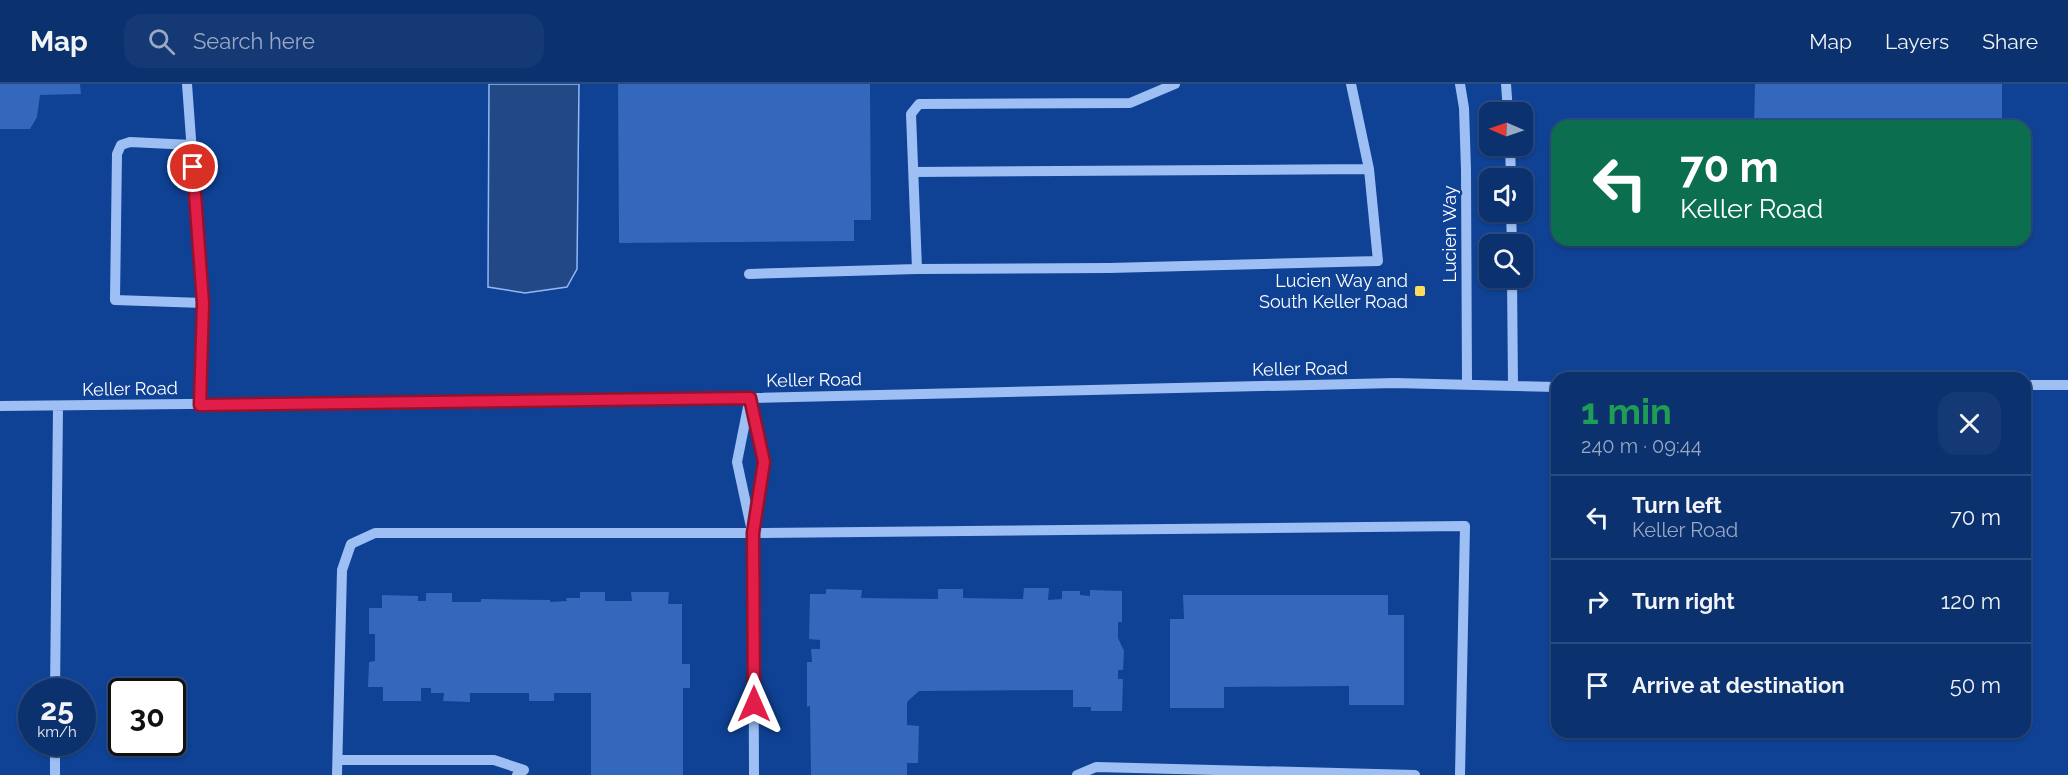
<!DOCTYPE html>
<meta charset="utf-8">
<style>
:root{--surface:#0b316f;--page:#143974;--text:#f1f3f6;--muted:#9aa9c3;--line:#2b4c82}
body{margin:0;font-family:Raleway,sans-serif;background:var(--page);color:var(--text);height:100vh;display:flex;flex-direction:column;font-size:22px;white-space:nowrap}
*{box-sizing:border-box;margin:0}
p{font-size:20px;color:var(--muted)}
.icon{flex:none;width:33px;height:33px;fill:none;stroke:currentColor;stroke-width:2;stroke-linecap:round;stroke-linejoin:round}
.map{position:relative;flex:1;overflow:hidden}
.sheet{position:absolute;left:1551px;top:288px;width:480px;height:366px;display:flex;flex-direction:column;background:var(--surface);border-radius:18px;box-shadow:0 2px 4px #0004,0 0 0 2px var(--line)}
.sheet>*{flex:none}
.top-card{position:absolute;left:1551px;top:36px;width:480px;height:126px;border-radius:18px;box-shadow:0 2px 4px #0004,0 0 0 2px var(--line);background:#0b6e4f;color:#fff;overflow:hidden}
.needle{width:39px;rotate:272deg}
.fabs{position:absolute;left:1479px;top:18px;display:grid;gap:12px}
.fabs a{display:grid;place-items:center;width:54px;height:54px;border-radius:12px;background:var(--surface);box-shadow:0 2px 4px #0004,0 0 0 2px var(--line);font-size:30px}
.speed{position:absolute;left:18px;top:594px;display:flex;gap:12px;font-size:30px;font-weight:700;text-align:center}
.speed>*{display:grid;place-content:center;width:78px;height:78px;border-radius:50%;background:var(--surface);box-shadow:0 2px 4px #0004,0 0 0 2px var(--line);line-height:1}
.speed small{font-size:15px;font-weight:400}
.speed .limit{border:3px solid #111;border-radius:9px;background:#fff;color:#111}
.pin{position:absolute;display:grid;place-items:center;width:51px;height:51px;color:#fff;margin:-26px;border:3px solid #fff;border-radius:50%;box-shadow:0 2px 6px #0007}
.me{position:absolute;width:66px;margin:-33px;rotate:0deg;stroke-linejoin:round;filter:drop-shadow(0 0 4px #0008)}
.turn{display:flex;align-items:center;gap:21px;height:126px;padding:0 30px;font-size:27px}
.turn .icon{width:78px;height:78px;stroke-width:2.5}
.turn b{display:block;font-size:42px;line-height:51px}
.round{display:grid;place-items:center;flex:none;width:63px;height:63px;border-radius:18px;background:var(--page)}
.overview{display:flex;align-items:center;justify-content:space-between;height:102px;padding:0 30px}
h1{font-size:36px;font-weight:700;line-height:45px;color:#1e9e55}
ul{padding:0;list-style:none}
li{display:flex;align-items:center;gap:18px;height:84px;padding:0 30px;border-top:2px solid var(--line)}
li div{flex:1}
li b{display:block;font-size:22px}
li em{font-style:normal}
header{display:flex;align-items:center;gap:36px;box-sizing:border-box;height:84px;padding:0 30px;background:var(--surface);border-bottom:2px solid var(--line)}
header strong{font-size:28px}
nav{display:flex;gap:33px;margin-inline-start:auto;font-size:21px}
.search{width:420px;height:54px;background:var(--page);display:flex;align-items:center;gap:15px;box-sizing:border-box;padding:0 21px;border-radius:18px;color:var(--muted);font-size:22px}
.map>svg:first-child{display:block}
.water{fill:#234886;stroke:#8eb9f8;stroke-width:1.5}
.building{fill:#3468bc}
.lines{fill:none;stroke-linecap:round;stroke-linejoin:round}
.minor{stroke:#9dbff4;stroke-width:10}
.route-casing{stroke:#92132f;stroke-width:15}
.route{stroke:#e11d48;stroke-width:10}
.poi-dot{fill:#ffdb60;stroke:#0f4194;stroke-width:2}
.labels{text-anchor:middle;stroke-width:4.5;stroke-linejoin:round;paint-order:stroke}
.street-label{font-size:18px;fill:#fff;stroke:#0f4194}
.poi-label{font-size:18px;fill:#fff;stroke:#0f4194;text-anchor:end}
</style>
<header>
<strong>Map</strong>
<div class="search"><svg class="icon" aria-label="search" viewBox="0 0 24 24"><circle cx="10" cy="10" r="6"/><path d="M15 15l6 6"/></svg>Search here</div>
<nav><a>Map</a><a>Layers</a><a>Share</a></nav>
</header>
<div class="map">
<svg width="2068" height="691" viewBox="0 0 2068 691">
<rect width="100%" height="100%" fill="#0f4194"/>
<path class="water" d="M489,0H579L577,185L567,203L525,209L488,203Z"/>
<path class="building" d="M0,0H80L81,10L40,11L37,33L30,45H0Z
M618,0H870L871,136H854V157L619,159Z
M1755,0H2002V42H1754Z
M1024,504H1049L1048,516L1062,515V507H1080V511L1090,512V506L1122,507V538H1118V554L1124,567L1123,586H1118V595H1123L1122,627H1091V623H1073V606L919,607L907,618V641L919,642L918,679H907V691H811L810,622L807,623V578H812L811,565H820V556L809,555L810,510H826V505L862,506L861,514L938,515V505H963V514L1023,515Z
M580,508H605V517H632L631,508H669L668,520H682V580H690V604H683V691H591V609H554V617H529V609H470V618L443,617L444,609H431V604H421V617H383V603H368L369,578L375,577V550H369V524H382V511L418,512V517H426V509H452V518H481V515L550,516V518L567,517L566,514H580Z
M1183,511H1388V531H1404V621H1349V602L1224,603V624H1170V535H1184Z"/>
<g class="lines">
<path class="minor" d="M187,0L203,219L200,321
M1351,0L1369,85
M1460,0L1464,24L1466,86L1467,301
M1506,0L1508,28
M192,61L130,58L121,61L117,70L115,216L203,219
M1510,62L1511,94
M914,88L1369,85L1378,177L1109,184L917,185
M1511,128L1512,160
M749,190L917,185L911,30L919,20L1130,19L1175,0
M1512,194L1513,302
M2025,301H2068
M750,314L764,378L753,449L754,691
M749,318L737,378L751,443
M0,322L750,314L1395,299L1557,303
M55,608L58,323
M338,676H494L524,686L517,691
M55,691V658
M337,691L342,486L351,460L375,449H753L1465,442L1460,691
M1077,691L1096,683L1415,691"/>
</g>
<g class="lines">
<defs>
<path id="route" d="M193,83L203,219L200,321L750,314L764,378L753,449L754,620"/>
</defs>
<use href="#route" class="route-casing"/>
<use href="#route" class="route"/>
</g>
<rect class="poi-dot" x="1414" y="201" width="12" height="12" rx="3"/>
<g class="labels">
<g class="street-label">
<text transform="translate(1450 150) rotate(-90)" y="6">Lucien Way</text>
<text transform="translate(1300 285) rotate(-1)" y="6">Keller Road</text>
<text transform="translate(814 296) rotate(-1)" y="6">Keller Road</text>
<text transform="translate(130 305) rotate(-1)" y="6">Keller Road</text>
</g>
<g class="poi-label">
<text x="1408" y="203">Lucien Way and<tspan x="1408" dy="21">South Keller Road</tspan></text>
</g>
</g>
</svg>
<div class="fabs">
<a><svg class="needle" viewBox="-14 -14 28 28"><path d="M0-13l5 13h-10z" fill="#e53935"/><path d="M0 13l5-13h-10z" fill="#9aa9c3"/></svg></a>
<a><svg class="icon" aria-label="sound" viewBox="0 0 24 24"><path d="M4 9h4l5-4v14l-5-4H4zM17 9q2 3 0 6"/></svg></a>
<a><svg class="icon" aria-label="search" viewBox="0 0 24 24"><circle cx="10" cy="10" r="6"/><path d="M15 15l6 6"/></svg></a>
</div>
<div class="speed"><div>25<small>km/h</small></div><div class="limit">30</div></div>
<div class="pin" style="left:193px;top:83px;background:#d93025"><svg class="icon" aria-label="arrive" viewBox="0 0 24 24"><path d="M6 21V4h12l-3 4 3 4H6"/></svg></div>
<svg class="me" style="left:754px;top:620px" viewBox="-20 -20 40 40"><path d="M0-17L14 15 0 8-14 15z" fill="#e11d48" stroke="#fff" stroke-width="4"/></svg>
<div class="top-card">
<div class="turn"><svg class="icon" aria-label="left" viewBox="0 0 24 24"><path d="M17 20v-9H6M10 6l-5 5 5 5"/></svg><div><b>70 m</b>Keller Road</div></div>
</div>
<section class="sheet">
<div class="overview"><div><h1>1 min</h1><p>240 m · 09:44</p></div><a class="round"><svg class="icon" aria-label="close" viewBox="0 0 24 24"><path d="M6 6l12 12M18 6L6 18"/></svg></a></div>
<ul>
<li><svg class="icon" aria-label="left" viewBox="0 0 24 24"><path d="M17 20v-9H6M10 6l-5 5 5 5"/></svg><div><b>Turn left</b><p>Keller Road</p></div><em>70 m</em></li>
<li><svg class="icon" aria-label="right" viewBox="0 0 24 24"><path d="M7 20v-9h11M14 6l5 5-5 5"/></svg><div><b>Turn right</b></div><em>120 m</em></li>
<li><svg class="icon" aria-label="arrive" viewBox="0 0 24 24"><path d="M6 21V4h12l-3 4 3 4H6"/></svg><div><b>Arrive at destination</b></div><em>50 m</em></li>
</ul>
</section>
</div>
